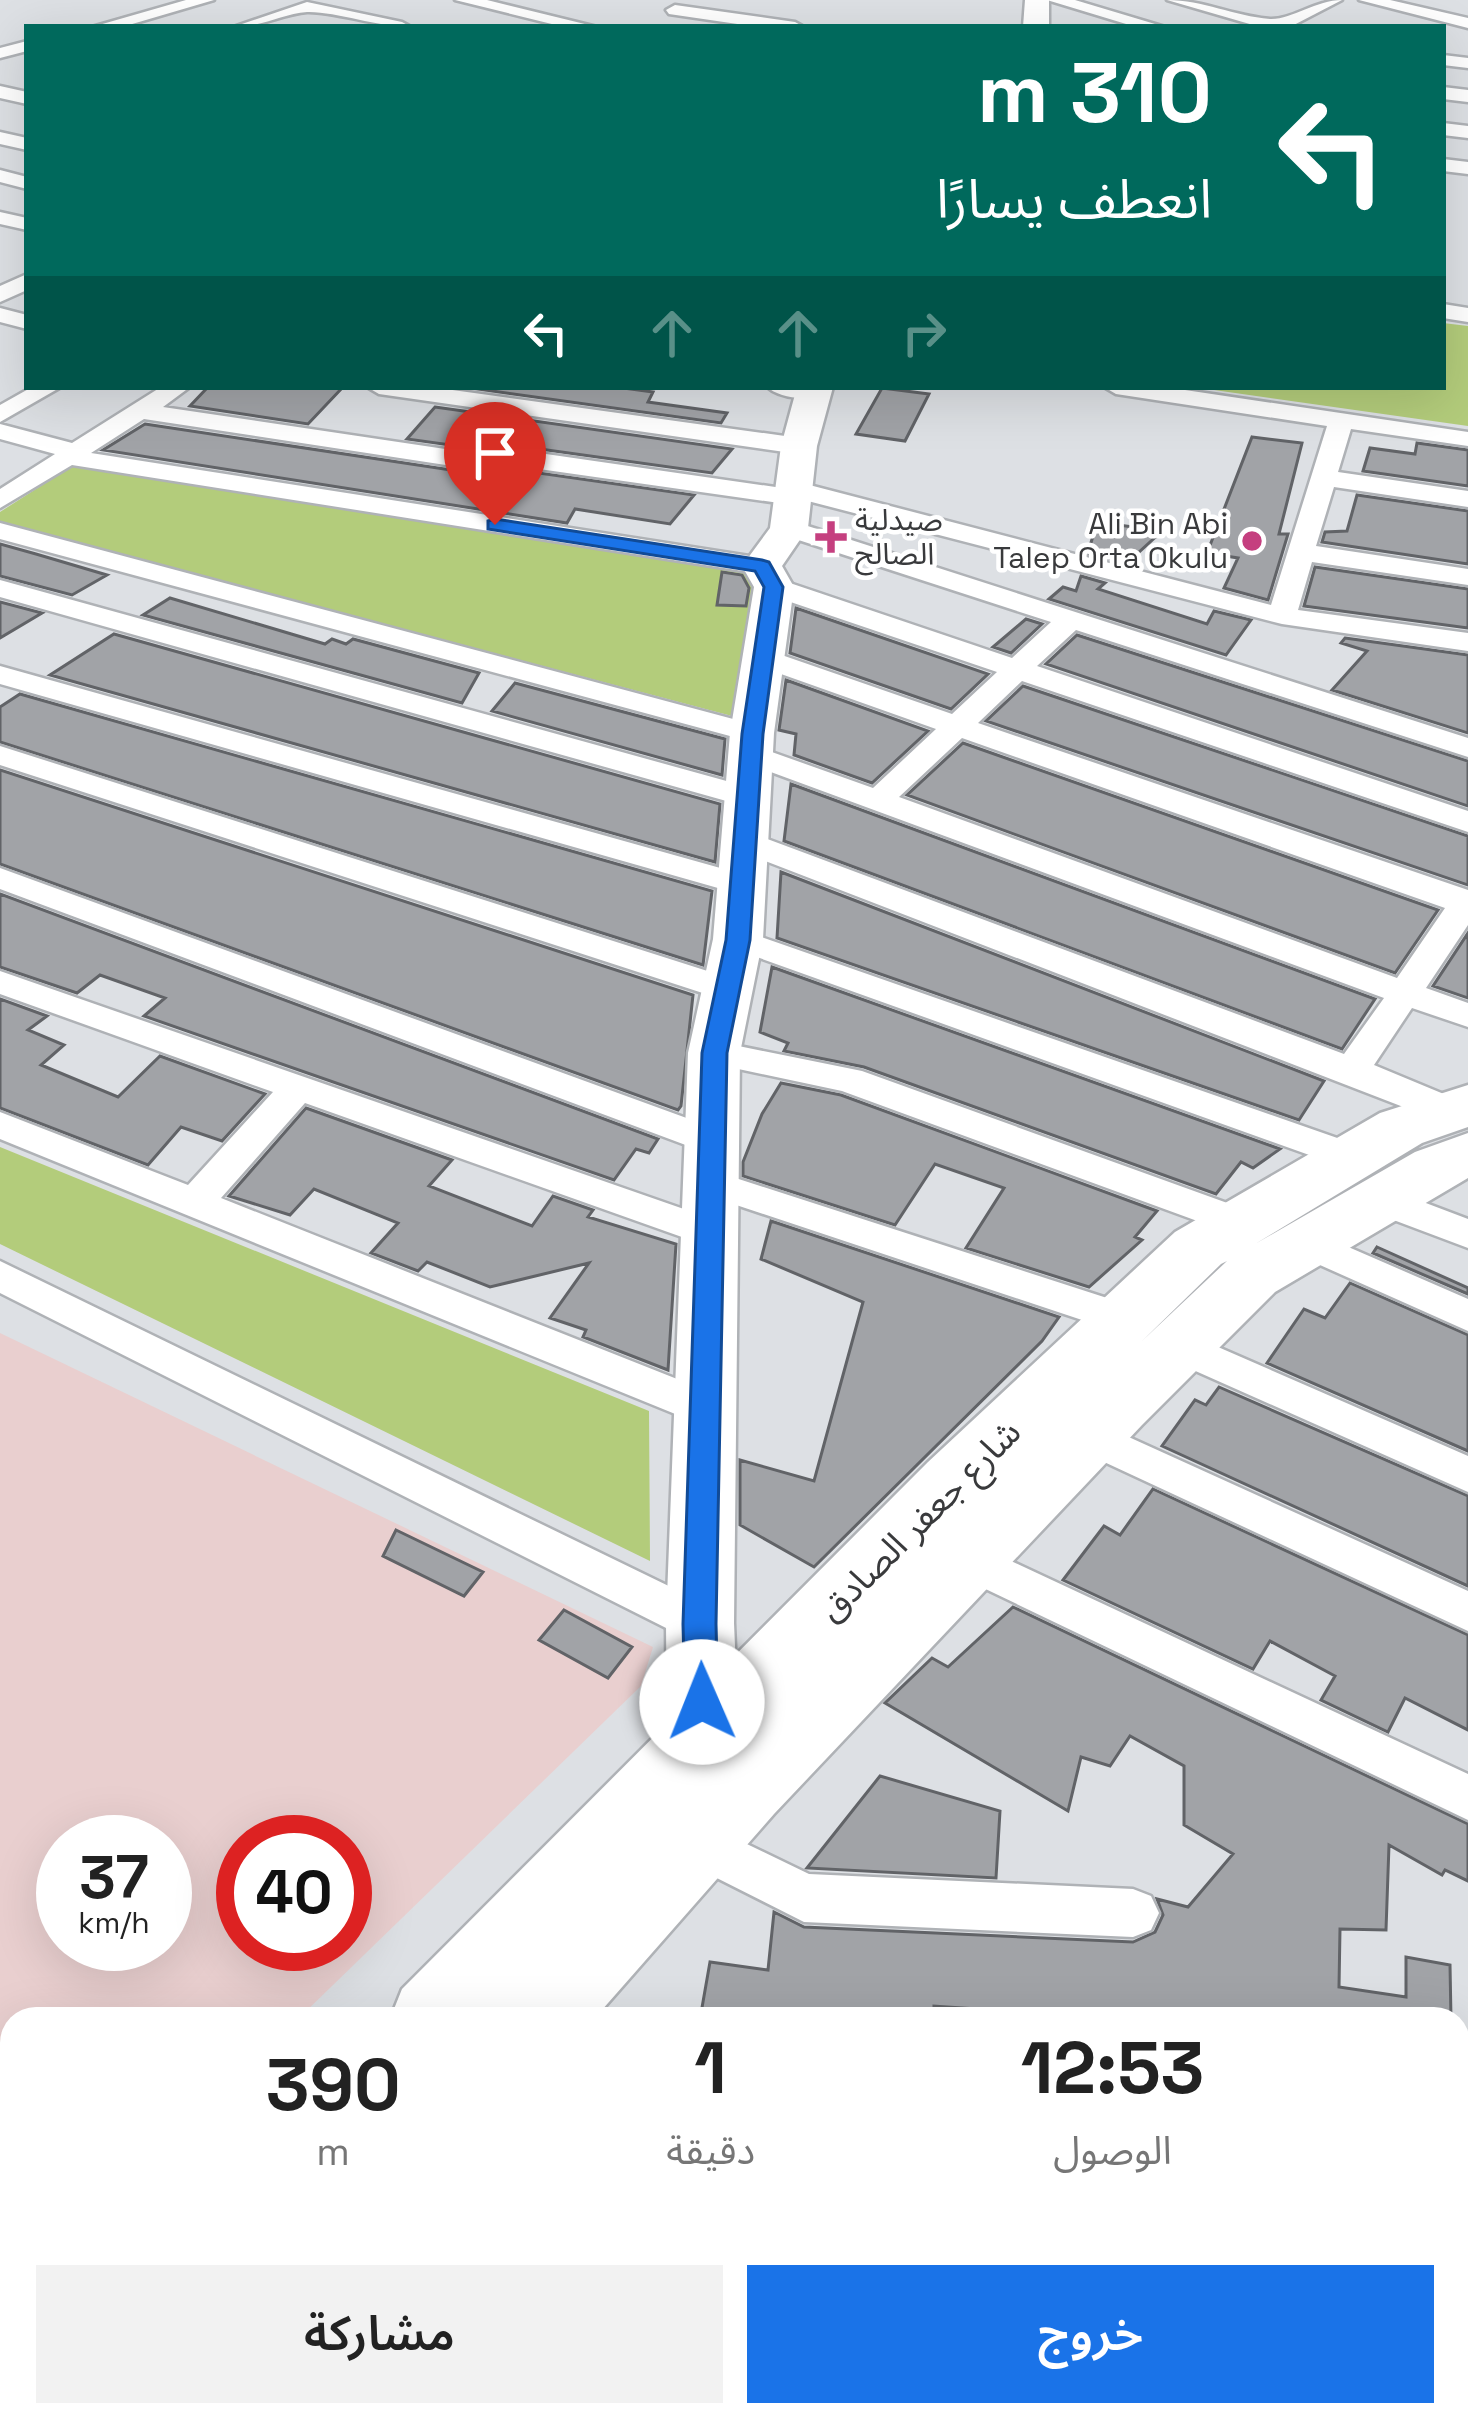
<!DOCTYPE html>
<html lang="ar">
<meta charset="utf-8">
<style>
:root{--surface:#fff;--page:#f2f2f2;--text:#222;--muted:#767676;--accent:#1a73e8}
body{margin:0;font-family:"Space Grotesk","Noto Sans Arabic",sans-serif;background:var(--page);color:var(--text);direction:rtl;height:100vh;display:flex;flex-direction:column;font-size:45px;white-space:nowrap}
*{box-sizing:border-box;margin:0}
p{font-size:39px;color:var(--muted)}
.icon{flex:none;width:66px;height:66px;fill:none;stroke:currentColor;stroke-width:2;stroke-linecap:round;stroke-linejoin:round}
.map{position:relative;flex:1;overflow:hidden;direction:ltr}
.drawer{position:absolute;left:0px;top:2007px;width:1470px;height:420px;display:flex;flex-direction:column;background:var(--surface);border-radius:36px 36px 0 0;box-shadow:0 12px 48px #0002;direction:rtl}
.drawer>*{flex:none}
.hud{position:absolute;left:24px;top:24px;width:1422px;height:366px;border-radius:0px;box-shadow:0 12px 48px #0002;direction:rtl;background:#00695c;color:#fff;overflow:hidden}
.speed{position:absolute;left:36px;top:1815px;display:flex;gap:24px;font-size:60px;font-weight:700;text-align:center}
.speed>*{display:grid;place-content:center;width:156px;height:156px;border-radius:50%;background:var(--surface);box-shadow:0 12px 48px #0002;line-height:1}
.speed small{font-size:30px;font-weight:400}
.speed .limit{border:18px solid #d22;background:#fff;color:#111}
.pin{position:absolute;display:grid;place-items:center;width:102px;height:102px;color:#fff;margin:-123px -51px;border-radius:50% 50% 50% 0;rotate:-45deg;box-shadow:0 0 12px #0007}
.pin .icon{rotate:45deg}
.me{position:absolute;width:132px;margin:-66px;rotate:359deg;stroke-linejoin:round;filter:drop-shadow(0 0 9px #0008)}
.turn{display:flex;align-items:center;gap:42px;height:252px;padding:0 36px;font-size:54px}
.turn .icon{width:156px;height:156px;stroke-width:2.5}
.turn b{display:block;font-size:84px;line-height:102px}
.lanes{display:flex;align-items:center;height:114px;padding:0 36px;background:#0003;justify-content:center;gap:60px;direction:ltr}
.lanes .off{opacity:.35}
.eta{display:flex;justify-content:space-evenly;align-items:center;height:204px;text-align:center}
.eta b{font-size:72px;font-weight:600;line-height:84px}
.action{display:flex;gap:24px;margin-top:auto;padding:24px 36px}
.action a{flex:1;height:138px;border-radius:0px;background:var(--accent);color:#fff;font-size:48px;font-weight:600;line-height:138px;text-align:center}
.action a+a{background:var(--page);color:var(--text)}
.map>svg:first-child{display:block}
.industrial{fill:#e9cfcf;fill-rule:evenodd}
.green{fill:#b3cc7b}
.building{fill:#a1a3a7;stroke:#616367;stroke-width:3}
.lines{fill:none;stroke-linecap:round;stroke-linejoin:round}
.street-casing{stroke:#afb2b6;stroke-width:5}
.secondary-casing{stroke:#afb2b6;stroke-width:5}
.primary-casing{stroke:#afb2b6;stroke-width:5}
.street{fill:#fff;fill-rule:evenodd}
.secondary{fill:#fff;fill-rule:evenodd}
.primary{fill:#fff;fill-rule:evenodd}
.route{fill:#1a73e8;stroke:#114b97;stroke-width:3}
.poi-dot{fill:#c53f7f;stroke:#fff;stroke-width:4.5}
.labels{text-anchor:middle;stroke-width:9;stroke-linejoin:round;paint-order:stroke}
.far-poi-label{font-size:30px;fill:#393a3c;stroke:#fff;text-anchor:start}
.street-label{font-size:36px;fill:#393a3c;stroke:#fff}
</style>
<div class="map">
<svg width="1468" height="2427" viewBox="0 0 1468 2427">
<rect width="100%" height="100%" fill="#dde0e4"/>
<path class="industrial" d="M0,1333L653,1647L641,1686L298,2019H12V2297L0,2309ZM63,1842H165V1944H63ZM243,1842H345V1944H243Z"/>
<path class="green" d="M1443,323L1468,326V426L1193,387H1443Z
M72,466L443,524L763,566L732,716L0,523V512Z
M0,1147L649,1411L650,1561L0,1244Z"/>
<path class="building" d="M208,387H343L308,424L190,406Z
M464,387H616L653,392L648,402L727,413L721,423Z
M882,388L929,394L905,441L856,434Z
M435,407L732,449L712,473L540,449L472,448L407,439Z
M145,424L471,473H539L694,495L670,524L575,509L567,523L103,450Z
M1252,437L1302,443L1279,534H1288L1268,600L1224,588L1238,558L1207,553Z
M1417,443L1468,450V486L1363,471L1370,448L1415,454Z
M1357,495L1468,511V564L1322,542L1325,532L1347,531Z
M1097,522L1162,531L1127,563L1088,553Z
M0,544L36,554L107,575L72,595L0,576Z
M1315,567L1468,589V628L1304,606Z
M722,572L742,575L749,588L746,606L717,605Z
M1081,576L1105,583L1098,589L1207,624L1214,611L1251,620L1226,655L1049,599L1063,587L1076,591Z
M170,598L325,644L332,639L346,644L353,639L479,673L462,703L143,615Z
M0,602L42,613L0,638Z
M796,608L988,674L951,709L790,653Z
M1026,619L1042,624L1011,653L993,647Z
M114,634L720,804L715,862L50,675Z
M1077,635L1468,761V806L1046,664Z
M1345,638L1468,655V733L1332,690L1367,651L1341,643Z
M786,680L928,731L872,783L794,755L796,734L779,730Z
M515,683L725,739L722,775L492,711Z
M1023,686L1468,836V885L986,721Z
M20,694L712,891L703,965L0,742V707Z
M963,743L1438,910L1395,973L907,795Z
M0,770L693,995L681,1106L678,1110L0,864Z
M791,784L1375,999L1342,1049L784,841Z
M781,872L1324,1081L1299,1120L777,938Z
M0,894L658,1139L649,1153L636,1149L614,1180L144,1016L165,998L100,975L77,993L0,967Z
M1468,933V998L1433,986Z
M772,967L1280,1149L1253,1168L1241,1162L1216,1194L864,1067L784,1051L788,1043L760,1032Z
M0,999L47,1016L28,1030L64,1045L41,1065L118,1097L160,1056L265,1094L222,1141L181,1127L148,1165L0,1108Z
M781,1083L841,1095L1157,1211L1135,1237L1142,1240L1089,1287L966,1248L1004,1188L935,1164L895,1225L743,1176V1162L762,1114Z
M306,1108L452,1160L429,1186L532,1226L553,1196L593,1210L588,1217L676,1244L668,1370L583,1337L586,1330L550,1318L589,1263L490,1287L427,1262L418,1271L371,1253L398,1223L314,1189L290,1215L229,1196Z
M771,1221L1059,1317L1042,1341L814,1567L740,1525V1460L814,1481L863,1302L761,1259Z
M1377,1247L1468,1288V1294L1373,1253Z
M1350,1283L1468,1335V1451L1267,1363L1304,1309L1325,1318Z
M1219,1387L1468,1496V1586L1162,1446L1195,1400L1206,1405Z
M1153,1489L1468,1635V1730L1405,1698L1388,1732L1321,1700L1335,1676L1270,1641L1253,1669L1063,1580L1104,1526L1120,1535Z
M396,1530L483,1572L464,1596L383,1556Z
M1013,1607L1468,1824V1881L1445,1870L1442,1875L1389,1845L1386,1930L1340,1929L1339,1987L1406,1997V1957L1450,1965L1451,2019H1128L934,2006V2019H700L710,1962L768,1970L774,1912L804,1927L1133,1942L1155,1932L1163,1915L1157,1899L1188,1907L1233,1854L1184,1825V1766L1130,1736L1110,1766L1081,1757L1068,1811L885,1703L932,1658L948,1667Z
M564,1610L632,1647L608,1678L539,1640Z
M880,1776L1000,1811L996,1878L807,1868Z"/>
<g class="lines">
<defs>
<path id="street" d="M186,0H214L122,27H92Z
M455,0H487L597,27H564Z
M1047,0H1075L1165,27H1136Z
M1167,0C1203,0 1234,16 1270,19C1291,20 1316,0 1342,0L1290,27H1260Z
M1359,0H1390L1468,18V28Z
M307,2L402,22L411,27C377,27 334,11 307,12C282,14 262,27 233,27Z
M675,5L795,22L804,27H758L669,14L666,10Z
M27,41V51L0,58V48Z
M1443,55L1468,58V68L1443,65Z
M0,86L27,92V104L0,98Z
M1443,87L1468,90V102L1443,99Z
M1443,123L1468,126V138L1443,135Z
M0,132L27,138V150L0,144Z
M1443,159L1468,162V174L1443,171Z
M0,170L27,177V189L0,182Z
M0,212L27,218V230L0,224Z
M27,274V290L0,302V286Z
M1443,304L1468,308V322L1443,318Z
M0,308L27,315V329L0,322Z
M32,387H61L0,422V405Z
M161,387H190L163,407L472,453H539L782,488L794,481L1271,605L1327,426L1116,394L1104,387H1165L1468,432V446L1351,429L1338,472L1468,491V507L1334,487L1316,546L1468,569V585L1312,562L1298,610L1468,633V651L1282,624L804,500L793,505L539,469H472L144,419L91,453L762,558L776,566L762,574L72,465L0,508V489L55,454L0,439V424L72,443Z
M367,387H431L799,438L812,446L799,454L379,394Z
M767,387H822L825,391C812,403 779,398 767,387Z
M789,520L1468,738V757L1076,630L1037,666L1468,811V832L1022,681L978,723L1468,890V925L1426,988L1468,1003V1027L1412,1008L1374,1065L1463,1102L1468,1110L1463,1120L1450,1124L1437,1120L737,850L732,843L737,836H759L1344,1054L1384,998L741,761L737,754L752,745L873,788L936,729L753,664L749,658L753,652H773L952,714L997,672L764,593L760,587L764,581H784L1012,658L1051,622L780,534L776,528L780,522ZM962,738L1445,908L1397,978L899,797Z
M0,523L763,727L767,733L752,742L741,739L0,539Z
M0,580L759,790L764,797L759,804H737L0,597Z
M0,666L756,878L761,885L744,895L732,892L0,684Z
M0,746L742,982L747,990L742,998H718L0,765Z
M0,868L725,1132L731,1141L725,1150L712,1154L699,1150L0,889Z
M738,929L1366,1148L1372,1157L1366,1166L1353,1170L1340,1166L726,946L721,939L726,932Z
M0,971L724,1223L730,1233L724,1243L710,1247L305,1103L221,1198L720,1396L726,1408L720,1420L705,1424L690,1420L0,1139V1112L188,1185L273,1092L0,994Z
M714,1041L862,1071L1255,1213L1261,1223L1255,1233L1241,1237L842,1091L701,1061L696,1053L701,1045Z
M711,1170L1138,1308L1144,1319L1138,1330L1124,1334L697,1192L692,1183L697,1174Z
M1381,1186L1468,1219V1248L1367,1210L1362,1200L1367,1190Z
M1307,1229L1468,1299V1331L1293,1253L1287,1243L1293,1233Z
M0,1261L716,1609L723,1623L716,1637L700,1643L684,1637L0,1293Z
M1179,1330L1468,1456V1492L1164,1357L1158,1346L1164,1335Z
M1089,1419L1468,1591V1631L1074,1448L1067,1436L1074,1424Z
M968,1541L1468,1774V1820L952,1573L945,1560L952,1547Z
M699,1821L809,1874L1133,1889L1151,1896L1159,1913L1151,1930L1133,1937L804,1922L681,1860L674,1844L681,1828Z
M1458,2174H1468V2230H1458Z
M602,2415H662V2427H600Z"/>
<path id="secondary" d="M1025,0H1049V27H1023Z
M797,387H833L817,446L808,528L782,566L794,587L774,733L763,939L740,1053L734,1623L739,1742L728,1764L703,1773L678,1764L667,1742L666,1623L688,1053L713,939L730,733L754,587L742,566L770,528L781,446Z"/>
<path id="primary" d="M1468,1085V1127L1422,1143L1255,1244L1415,1152L1468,1133V1178L1275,1292L1142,1425L774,1814L594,2019H494L495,2015L492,2019H390L402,1989L928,1462L1175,1232L1380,1113ZM1227,1261L1141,1342L1221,1264Z
M12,2382V2415H97L92,2427H0V2397Z
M120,2415H224L219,2427H115Z"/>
</defs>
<use href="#street" class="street-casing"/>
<use href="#secondary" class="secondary-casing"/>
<use href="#primary" class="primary-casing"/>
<use href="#street" class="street"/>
<use href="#secondary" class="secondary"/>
<use href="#primary" class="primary"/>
</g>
<path class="route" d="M495,519L762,560L769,562L783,587L763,734L750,940L727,1053L716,1624L718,1702L714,1712L702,1717L690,1712L685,1702L683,1624L702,1053L726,940L742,734L764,587L755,571L488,529V521Z"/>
<g class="poi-dot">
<path d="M825 519h12v12h12v12h-12v12h-12v-12h-12v-12h12z"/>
<circle cx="1252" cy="541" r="12"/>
</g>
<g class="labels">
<g class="far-poi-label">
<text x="855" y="530">صيدلية<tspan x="855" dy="34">الصالح</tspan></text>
<text x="1228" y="534" text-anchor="end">Ali Bin Abi<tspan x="1228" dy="34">Talep Orta Okulu</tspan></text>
</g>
<g class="street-label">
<text transform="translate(919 1520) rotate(-45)" y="13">شارع جعفر الصادق</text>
</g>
</g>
</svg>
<div class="speed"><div>37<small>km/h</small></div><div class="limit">40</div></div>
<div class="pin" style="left:495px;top:525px;background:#d93025"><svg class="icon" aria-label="arrive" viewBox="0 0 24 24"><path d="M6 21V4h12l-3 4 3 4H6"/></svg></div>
<svg class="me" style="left:702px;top:1702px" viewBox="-20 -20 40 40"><circle r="19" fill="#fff"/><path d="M0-13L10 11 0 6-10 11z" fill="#1a73e8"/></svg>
<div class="hud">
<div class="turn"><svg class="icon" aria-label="left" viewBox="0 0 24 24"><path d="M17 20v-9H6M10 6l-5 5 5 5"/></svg><div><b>310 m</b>انعطف يسارًا</div></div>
<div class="lanes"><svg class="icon" aria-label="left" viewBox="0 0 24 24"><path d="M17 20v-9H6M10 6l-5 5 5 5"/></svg><svg class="icon off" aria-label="ahead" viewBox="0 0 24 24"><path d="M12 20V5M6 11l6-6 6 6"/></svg><svg class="icon off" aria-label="ahead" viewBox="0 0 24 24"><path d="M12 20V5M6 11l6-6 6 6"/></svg><svg class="icon off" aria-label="right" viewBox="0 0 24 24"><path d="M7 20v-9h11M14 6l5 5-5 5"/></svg></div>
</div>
<section class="drawer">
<div class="eta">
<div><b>12:53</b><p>الوصول</p></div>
<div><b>1</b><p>دقيقة</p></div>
<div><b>390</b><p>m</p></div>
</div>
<div class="action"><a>خروج</a><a>مشاركة</a></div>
</section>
</div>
